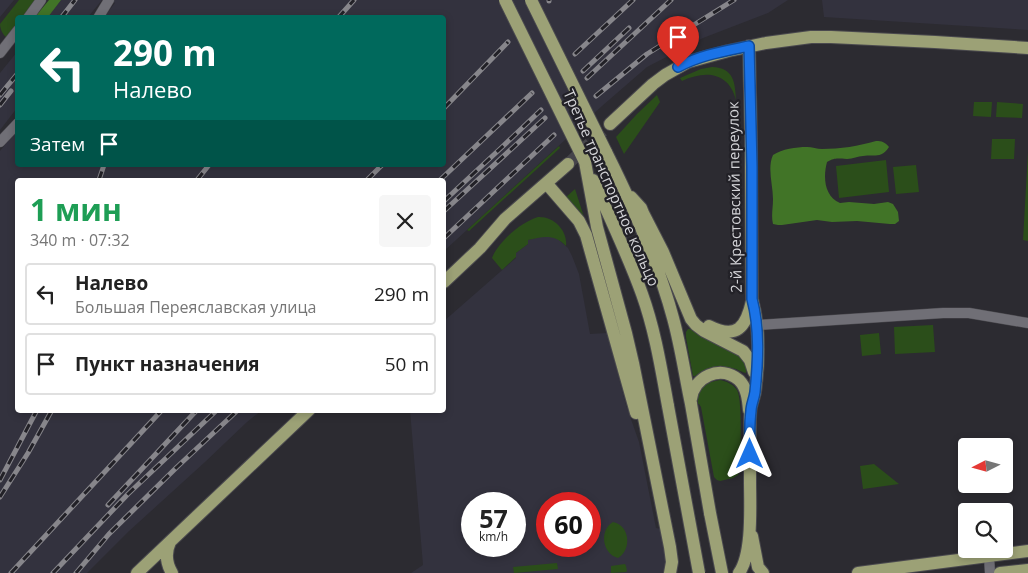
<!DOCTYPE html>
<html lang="ru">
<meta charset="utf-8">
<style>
:root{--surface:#fff;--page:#f6f6f6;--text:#222;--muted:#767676;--line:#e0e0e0}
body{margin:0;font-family:"Open Sans",sans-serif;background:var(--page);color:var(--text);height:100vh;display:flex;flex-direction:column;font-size:19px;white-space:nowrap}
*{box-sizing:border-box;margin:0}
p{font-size:16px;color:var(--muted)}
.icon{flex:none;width:28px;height:28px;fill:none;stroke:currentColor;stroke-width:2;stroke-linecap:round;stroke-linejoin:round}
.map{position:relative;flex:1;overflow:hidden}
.details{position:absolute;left:15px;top:178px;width:431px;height:235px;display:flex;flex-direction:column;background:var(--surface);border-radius:5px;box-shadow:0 2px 8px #0003}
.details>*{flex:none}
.hud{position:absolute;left:15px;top:15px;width:431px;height:152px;border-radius:5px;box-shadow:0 2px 8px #0003;background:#00695c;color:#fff;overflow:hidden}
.needle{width:32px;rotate:264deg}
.tools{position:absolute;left:958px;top:438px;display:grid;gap:10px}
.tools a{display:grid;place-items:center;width:55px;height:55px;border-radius:5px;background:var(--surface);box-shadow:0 2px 8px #0003;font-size:25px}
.speed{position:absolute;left:461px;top:492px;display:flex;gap:10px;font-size:25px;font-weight:700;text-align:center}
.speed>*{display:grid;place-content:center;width:65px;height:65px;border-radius:50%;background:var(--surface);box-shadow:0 2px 8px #0003;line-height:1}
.speed small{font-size:12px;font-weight:400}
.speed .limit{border:8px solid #d22;background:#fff;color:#111}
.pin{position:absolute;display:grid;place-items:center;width:42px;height:42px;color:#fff;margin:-51px -21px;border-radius:50% 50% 50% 0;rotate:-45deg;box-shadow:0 0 5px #0007}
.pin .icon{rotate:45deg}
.me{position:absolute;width:55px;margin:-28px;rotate:0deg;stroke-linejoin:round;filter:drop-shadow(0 0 4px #0008)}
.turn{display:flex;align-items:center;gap:18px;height:105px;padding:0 15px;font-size:22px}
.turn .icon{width:65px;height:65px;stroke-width:2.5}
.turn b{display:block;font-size:35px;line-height:42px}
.then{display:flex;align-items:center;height:48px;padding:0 15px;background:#0003;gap:10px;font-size:19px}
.round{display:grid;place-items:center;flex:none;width:52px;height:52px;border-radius:5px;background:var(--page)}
.head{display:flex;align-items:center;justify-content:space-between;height:85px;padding:0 15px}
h1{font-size:30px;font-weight:700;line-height:38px;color:#1e9e55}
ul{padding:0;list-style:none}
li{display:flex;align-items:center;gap:15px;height:62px;margin:0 10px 8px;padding:0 5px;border:2px solid var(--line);border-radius:5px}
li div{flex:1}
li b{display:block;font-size:19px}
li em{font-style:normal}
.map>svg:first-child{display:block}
.built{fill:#33323e;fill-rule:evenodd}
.green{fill:#2b4e1a}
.forest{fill:#417427}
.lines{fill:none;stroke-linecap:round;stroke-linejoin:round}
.major-tunnel{stroke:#45444a;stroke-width:12;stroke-dasharray:12 6;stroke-linecap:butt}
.minor-casing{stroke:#4a494e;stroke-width:11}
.major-casing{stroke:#4a494e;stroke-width:14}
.minor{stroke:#706f76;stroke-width:10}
.major{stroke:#9ca176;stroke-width:12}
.rail-casing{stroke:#87868b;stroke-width:5}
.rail{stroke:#222127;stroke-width:3;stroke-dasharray:9;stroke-linecap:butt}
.major-bridge-casing{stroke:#4a494e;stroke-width:14;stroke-linecap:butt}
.major-bridge{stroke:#9ca176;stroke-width:12}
.route-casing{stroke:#114b97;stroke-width:12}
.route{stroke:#1a73e8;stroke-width:9}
.labels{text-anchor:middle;stroke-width:4.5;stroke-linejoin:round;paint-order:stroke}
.street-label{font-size:15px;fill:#d4d4d8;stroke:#222127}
</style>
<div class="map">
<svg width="1028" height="573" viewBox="0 0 1028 573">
<rect width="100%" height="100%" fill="#2c2b31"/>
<path class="built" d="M0,0H14L0,17Z
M57,0H102L88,17L44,18Z
M111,0H788L768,13L703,38L647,67L602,106L444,251V180H18V410H262L247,422L205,462L128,532L87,573H0V151L17,130L18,165H444V18L104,17L115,3Z
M822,0H1028V30L824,17Z
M17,52V108L0,130V73Z
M546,236L554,237L559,240L568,248L572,256L579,274L590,334L607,333L626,405L639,442L656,528L661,529L666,560L663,573H411L423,565L410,410H444V321L516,258V253L528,244V240L538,237ZM472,504H515V546H472ZM548,504H590V546H548Z"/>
<path class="green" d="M19,0H37L23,17L18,18L17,24L10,34L6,37C2,34 0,28 0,24Z
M712,67C734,68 735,82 736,100C729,72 705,70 682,81L680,78L701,69Z
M657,95L660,102L624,154L616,137L637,114Z
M974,102H992L991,117L973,116Z
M997,102L1023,104L1022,118L996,117Z
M992,139H1015L1014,159H991Z
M559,146L560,148L469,231L467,230Z
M1028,152V241L1023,240Z
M886,160L889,192L839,198L836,166Z
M916,165L919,192L896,194L893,167Z
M575,189L584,217L582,219L565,198Z
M538,217C554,216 568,231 566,246C555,234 543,236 528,240V244L516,253V257L502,270L492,258C498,242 521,222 538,217Z
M933,325L935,352L895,354L894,327Z
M688,329H690L738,353L747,363L746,373C741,372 736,368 731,368C717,365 707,369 695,376H693L686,337V332Z
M879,333L881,354L862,356L860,335Z
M720,380C726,381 733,384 737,390C743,401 740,454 740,470L738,475L733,478L720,481L717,480L714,477L701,407L699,404H698C697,389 705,382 720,380Z
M874,464L899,484L863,489L860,466Z
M613,522C630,525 632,550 618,558C602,554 599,530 613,522Z
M557,563L558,569L514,573L513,567Z
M625,564L626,566L627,571L626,572L611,573V566Z"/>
<path class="forest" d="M49,0H61L48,17H35Z
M876,141C882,141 885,142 889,147C881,159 875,154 863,156C858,156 853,159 847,159C838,159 836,157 827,162C823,177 824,196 840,203L849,202L874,204L888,202L893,204L898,212L899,221L895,224H890L857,221L832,222L817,220L782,225H778L773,224C771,216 773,208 773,199C773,185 767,168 773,155C782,149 796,147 807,147C812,147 817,149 822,149C840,149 859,146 876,141Z"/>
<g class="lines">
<path class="major-tunnel" d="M568,164L610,124"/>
<defs>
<path id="minor" d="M28,18L41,0
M98,18L109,0
M0,53L18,30
M0,142L18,123
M757,325L943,313H969L1028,323
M989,556L990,573"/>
<path id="major" d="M610,124L653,84L665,75L688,62L728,51L766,43L811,37H831L935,42L1028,48
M606,152C632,204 658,262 673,318C681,347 685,376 691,404
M585,162L597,227L626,333L633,363L670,547L672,562L670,573
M593,180C610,218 628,255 642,294C655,330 661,368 668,406
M547,184L579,221L586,235L636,413
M631,197L641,208L643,213L663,252L691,319L696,325L704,331L743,351L750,360L754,372
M444,282L480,248L505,219L568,164
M709,326C737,340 746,327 752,301
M691,399C694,377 720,364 739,380C747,388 748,399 749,410
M710,513L722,573
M752,536L757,562L758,567L763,573
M170,542C165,553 166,563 172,573
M137,573L309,410
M739,573C753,553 750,505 750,481C750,462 750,442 750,423C750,418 750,412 751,407C752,402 754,397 755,392C759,362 760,328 752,299L751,138L749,46
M858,573L1028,551
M1000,573L1028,570"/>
</defs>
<use href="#minor" class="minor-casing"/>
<use href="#major" class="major-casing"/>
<use href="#minor" class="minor"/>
<use href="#major" class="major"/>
<defs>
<path id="rail" d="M549,1V0
M61,18L75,0
M338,18L354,0
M575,54L633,0
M583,71L629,28
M587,78L671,0
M0,95L18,73
M596,96L647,54L734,0
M0,105L11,91
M444,108L508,42
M99,180L104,165
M197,180L209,165
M367,180L382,165
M440,180L532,93
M444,201L501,148L541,110
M444,211L545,118
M444,238L554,135
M0,480L37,410
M0,497L28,453L52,410
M108,505L197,410
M11,573L162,410
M53,573L128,494L217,410
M76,573L109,534L177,467L238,410"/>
</defs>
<use href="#rail" class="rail-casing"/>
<use href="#rail" class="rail"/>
<defs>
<path id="major-bridge" d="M505,0L585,162
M531,0L606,152
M691,404L710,513
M668,406L699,573"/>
</defs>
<use href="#major-bridge" class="major-bridge-casing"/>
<use href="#major-bridge" class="major-bridge"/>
</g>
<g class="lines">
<defs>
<path id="route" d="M678,67C700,55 725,51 749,46L752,167V299C760,329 758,362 755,392C754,399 751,405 751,411C749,425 750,440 750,454"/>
</defs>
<use href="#route" class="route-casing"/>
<use href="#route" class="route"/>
</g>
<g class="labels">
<g class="street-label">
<text transform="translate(611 188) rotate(66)" y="5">Третье транспортное кольцо</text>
<text transform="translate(735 197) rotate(-91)" y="5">2-й Крестовский переулок</text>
</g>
</g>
</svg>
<div class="tools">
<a><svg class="needle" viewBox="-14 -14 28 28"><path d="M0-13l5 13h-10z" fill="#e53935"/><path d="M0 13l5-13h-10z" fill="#767676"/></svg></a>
<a><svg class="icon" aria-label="search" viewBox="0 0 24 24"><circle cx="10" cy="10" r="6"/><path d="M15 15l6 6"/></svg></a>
</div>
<div class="speed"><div>57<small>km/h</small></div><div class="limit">60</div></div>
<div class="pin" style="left:678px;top:67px;background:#d93025"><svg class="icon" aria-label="arrive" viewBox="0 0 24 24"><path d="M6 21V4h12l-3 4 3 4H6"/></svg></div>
<svg class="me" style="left:750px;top:454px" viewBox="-20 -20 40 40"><path d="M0-17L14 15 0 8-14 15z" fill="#1a73e8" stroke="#fff" stroke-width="4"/></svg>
<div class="hud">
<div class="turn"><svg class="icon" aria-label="left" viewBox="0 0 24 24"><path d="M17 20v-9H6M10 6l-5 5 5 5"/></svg><div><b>290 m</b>Налево</div></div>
<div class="then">Затем<svg class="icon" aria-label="arrive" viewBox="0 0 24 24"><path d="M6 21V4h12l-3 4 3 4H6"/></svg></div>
</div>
<section class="details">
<div class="head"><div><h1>1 мин</h1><p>340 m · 07:32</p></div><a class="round"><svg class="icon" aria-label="close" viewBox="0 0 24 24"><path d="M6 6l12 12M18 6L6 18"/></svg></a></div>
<ul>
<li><svg class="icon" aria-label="left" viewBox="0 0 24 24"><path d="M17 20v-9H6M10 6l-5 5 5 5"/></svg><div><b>Налево</b><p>Большая Переяславская улица</p></div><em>290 m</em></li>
<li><svg class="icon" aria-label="arrive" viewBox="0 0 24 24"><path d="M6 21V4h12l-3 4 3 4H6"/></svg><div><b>Пункт назначения</b></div><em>50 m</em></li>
</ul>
</section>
</div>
